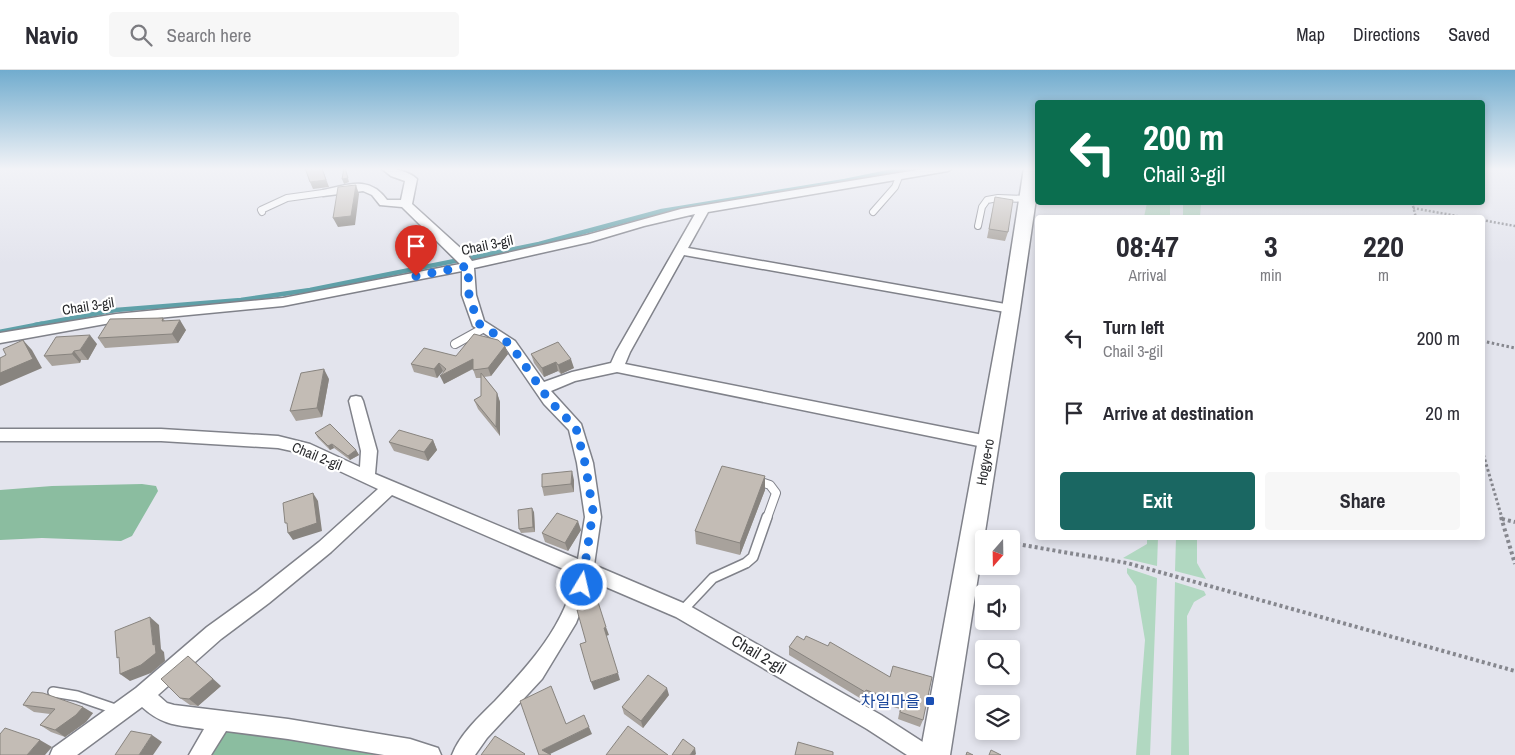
<!DOCTYPE html>
<meta charset="utf-8">
<style>
:root{--surface:#fff;--page:#f7f7f7;--text:#2b2b33;--muted:#7c7c81;--line:#e1e1e2;--accent:#1a6762}
body{margin:0;font-family:"Archivo Narrow","Noto Sans KR",sans-serif;background:var(--page);color:var(--text);height:100vh;display:flex;flex-direction:column;font-size:19px;white-space:nowrap}
*{box-sizing:border-box;margin:0}
p{font-size:16px;color:var(--muted)}
.icon{flex:none;width:28px;height:28px;fill:none;stroke:currentColor;stroke-width:2;stroke-linecap:round;stroke-linejoin:round}
.map{position:relative;flex:1;overflow:hidden}
.panel{position:absolute;left:1035px;top:145px;width:450px;height:325px;display:flex;flex-direction:column;background:var(--surface);border-radius:5px;box-shadow:0 2px 8px #0003}
.panel>*{flex:none}
.hud{position:absolute;left:1035px;top:30px;width:450px;height:105px;border-radius:5px;box-shadow:0 2px 8px #0003;background:#0b6e4f;color:#fff;overflow:hidden}
.needle{width:32px;rotate:200deg}
.controls{position:absolute;left:975px;top:460px;display:grid;gap:10px}
.controls a{display:grid;place-items:center;width:45px;height:45px;border-radius:5px;background:var(--surface);box-shadow:0 2px 8px #0003;font-size:25px}
.pin{position:absolute;display:grid;place-items:center;width:42px;height:42px;color:#fff;margin:-51px -21px;border-radius:50% 50% 50% 0;rotate:-45deg;box-shadow:0 0 5px #0007}
.pin .icon{rotate:45deg}
.me{position:absolute;width:55px;margin:-28px;rotate:9deg;stroke-linejoin:round;filter:drop-shadow(0 0 4px #0008)}
.turn{display:flex;align-items:center;gap:18px;height:105px;padding:0 25px;font-size:22px}
.turn .icon{width:65px;height:65px;stroke-width:2.5}
.turn b{display:block;font-size:35px;line-height:42px}
.eta{display:flex;justify-content:space-evenly;align-items:center;height:85px;text-align:center}
.eta b{font-size:30px;font-weight:800;line-height:35px}
.action{display:flex;gap:10px;margin-top:auto;padding:10px 25px}
.action a{flex:1;height:58px;border-radius:5px;background:var(--accent);color:#fff;font-size:20px;font-weight:800;line-height:58px;text-align:center}
.action a+a{background:var(--page);color:var(--text)}
ul{padding:0;list-style:none}
li{display:flex;align-items:center;gap:15px;height:75px;padding:0 25px}
li div{flex:1}
li b{display:block;font-size:19px}
li em{font-style:normal}
header{display:flex;align-items:center;gap:30px;box-sizing:border-box;height:70px;padding:0 25px;background:var(--surface);border-bottom:1px solid var(--line)}
header strong{font-size:24px}
nav{display:flex;gap:28px;margin-inline-start:auto;font-size:18px}
.search{width:350px;height:45px;background:var(--page);display:flex;align-items:center;gap:12px;box-sizing:border-box;padding:0 18px;border-radius:5px;color:var(--muted);font-size:19px}
.map>svg:first-child{display:block}
.green{fill:#b1d8c1}
.forest{fill:#8bbda0}
.lines{fill:none;stroke-linecap:round;stroke-linejoin:round}
.stream-far1{stroke:#5fa0a8;stroke-width:4.5}
.stream{stroke:#5fa0a8;stroke-width:5}
.lane-far2-casing{stroke:#80828a;stroke-width:8}
.lane-far1-casing{stroke:#80828a;stroke-width:10}
.lane-casing{stroke:#80828a;stroke-width:12}
.street-casing{stroke:#80828a;stroke-width:3}
.secondary-casing{stroke:#80828a;stroke-width:3}
.path-far2{stroke:#86878e;stroke-width:2.5;stroke-dasharray:2 2;stroke-linecap:butt}
.path-far1{stroke:#86878e;stroke-width:3;stroke-dasharray:2.5 2.5;stroke-linecap:butt}
.path{stroke:#86878e;stroke-width:4;stroke-dasharray:3 3;stroke-linecap:butt}
.lane-far2{stroke:#fff;stroke-width:6}
.lane-far1{stroke:#fff;stroke-width:8}
.lane{stroke:#fff;stroke-width:9}
.street{fill:#fff;fill-rule:evenodd}
.secondary{fill:#fff;fill-rule:evenodd}
.wall{fill:#a8a29c}
.shaded-wall{fill:#88847f}
.building{fill:#c3bcb5;stroke:#88847f}
.route{stroke:#1a73e8;stroke-width:9;stroke-dasharray:0 16.2}
.transit-dot{fill:#1a4fb4;stroke:#fff;stroke-width:2}
.labels{text-anchor:middle;stroke-width:4.5;stroke-linejoin:round;paint-order:stroke}
.street-label{font-size:14px;fill:#28292c;stroke:#fff}
.near-street-label{font-size:16px;fill:#28292c;stroke:#fff}
.near-transit-label{font-size:16px;fill:#164399;stroke:#fff;text-anchor:end}
</style>
<header>
<strong>Navio</strong>
<div class="search"><svg class="icon" aria-label="search" viewBox="0 0 24 24"><circle cx="10" cy="10" r="6"/><path d="M15 15l6 6"/></svg>Search here</div>
<nav><a>Map</a><a>Directions</a><a>Saved</a></nav>
</header>
<div class="map">
<svg width="1515" height="685" viewBox="0 0 1515 685">
<rect width="100%" height="100%" fill="#e3e4ed"/>
<path class="green" d="M1147,133H1170V147H1144Z
M1183,133H1201L1200,147H1183Z
M1147,468H1158L1157,496L1123,488L1147,474Z
M1176,468H1197V493L1206,509L1175,501Z
M1127,498L1157,508L1150,685H1136L1145,570L1136,516L1127,503Z
M1175,512L1204,521L1206,525L1194,532L1187,546L1189,685H1171Z"/>
<path class="forest" d="M142,414L156,416L158,421L132,466L121,471L42,468L0,470V420L52,416Z
M223,660L418,685H207Z"/>
<g class="lines">
<path class="stream-far1" d="M35,255L116,240L241,230L310,220L539,174L662,141L845,111L908,98"/>
<path class="stream" d="M0,262L42,254"/>
<defs>
<path id="lane-far2" d="M262,142L261,140L287,128L323,123
M873,142L895,117L899,107
M978,156L982,137L987,130L998,128L1028,129"/>
<path id="lane-far1" d="M455,274L484,258
M755,410L770,415L776,423L767,448"/>
<path id="lane" d="M682,541L713,508L746,493L753,487L767,447
M53,622L77,626L118,640"/>
<path id="street" d="M381,98C392,98 409,101 417,109L412,134L467,184L472,191L587,165L681,139L929,98H953L948,101L708,142L688,178L1011,235L1016,236L1018,239L1016,242L1011,243L684,185L630,282L625,294L988,366L993,368L996,372L993,376L988,378L617,302L575,311L551,321L581,354L593,393L601,447L594,495L688,535L881,645L932,678L935,685H907L867,659L676,547L592,511L576,553L542,609L487,668L475,685H452C460,664 479,647 495,631C529,595 566,555 575,504L392,425L331,482L269,533L221,569L158,625L167,633L174,635L288,649L410,669L438,678L441,685H384L288,669L226,661L211,685H189L204,659C178,655 163,656 142,637L77,685H50L53,678L136,618L207,557L257,521L319,472L378,419L301,383L278,378L161,371H0V359H161L278,366L310,374L360,397L361,381L349,331L351,327L356,326L361,327L363,331L377,381L375,404L578,489L585,447L577,393L569,360L544,334L505,277L473,256L462,225V201L283,236L116,252L0,273V263L116,244L283,228L460,194L402,137L380,135L372,125L363,121L323,126L317,123L323,120C348,115 369,105 387,130H401L405,111L391,106ZM695,144L616,282L611,293L572,302L544,312L515,271L484,251L476,225L474,198L590,172L644,156Z"/>
<path id="secondary" d="M1024,98H1038V115L1020,239L950,685H920L1002,239Z"/>
</defs>
<use href="#lane-far2" class="lane-far2-casing"/>
<use href="#lane-far1" class="lane-far1-casing"/>
<use href="#lane" class="lane-casing"/>
<use href="#street" class="street-casing"/>
<use href="#secondary" class="secondary-casing"/>
<path class="path-far2" d="M1412,132L1416,148
M1413,138L1468,148
M1482,150L1515,156"/>
<path class="path-far1" d="M1482,271L1515,278
M1482,380L1502,448"/>
<path class="path" d="M1501,447L1515,494
M1502,449L1515,452
M1011,473L1127,493L1515,601"/>
<use href="#lane-far2" class="lane-far2"/>
<use href="#lane-far1" class="lane-far1"/>
<use href="#lane" class="lane"/>
<use href="#street" class="street"/>
<use href="#secondary" class="secondary"/>
</g>
<path class="wall" d="M995,127L1008,162L1005,171L987,168Z
M163,248L165,251L186,260L178,273L105,278L98,268Z
M97,274L88,290H81L80,293L52,296L44,286Z
M505,276L508,284L491,306L484,307L497,323L500,332V366L478,339L474,330L481,326V308H476L473,299L444,314L443,302V301L437,308L414,302L411,294L456,286Z
M531,284L574,298L561,304L558,301L544,307L534,293Z
M329,309L322,347L296,351L290,341Z
M315,363L356,380L359,385L350,390L334,378L330,380L318,368Z
M433,370L437,380L428,391L394,381L389,372Z
M765,406V420L740,485L696,474L695,461Z
M574,410V422L544,426L542,417Z
M534,442L535,462L521,463L519,459Z
M581,460L568,481L545,472L542,463Z
M804,570L890,607L923,650L920,657L898,649L900,639L864,628L863,630L789,585V577Z
M221,616L198,636L190,635L180,628Z
M669,625L643,658L624,644L622,637Z
M23,635L93,643L86,652L65,667L51,662L40,655L50,644L34,642Z"/>
<path class="shaded-wall" d="M322,98L329,117L313,119L310,112Z
M345,98L349,112L344,114L342,109Z
M356,115L359,124L355,155L338,157L333,148Z
M180,250L186,260L178,273L172,264Z
M90,265L97,274L88,290L80,280Z
M23,270L32,280L42,298L0,316V303Z
M505,276L508,284L491,306L488,298Z
M74,281L81,290L80,293L72,284Z
M473,289L476,297L444,314L440,306Z
M571,289L574,298L561,304L558,295Z
M556,292L558,301L544,307L542,298Z
M439,293L443,301L437,308L434,299Z
M324,299L329,309L322,347L317,338Z
M497,323L500,332V366L496,357Z
M433,370L437,380L428,391L424,382Z
M332,374L334,378L330,380L328,376Z
M356,380L359,385L350,390L348,386Z
M572,401L574,410V422L571,414Z
M765,406V420L740,485V473Z
M313,423L318,431L322,461L293,470L288,463Z
M532,438L534,442L535,462L533,457Z
M578,451L581,460L568,481L565,473Z
M150,547L159,555L161,579L164,582L165,591L151,603L130,611L120,604L153,575Z
M606,557L609,565L606,566L604,558Z
M188,586L221,616L198,636L189,629Z
M618,603L620,610L594,620L591,612Z
M667,618L669,625L643,658L641,651Z
M83,637L93,643L86,652L65,667L55,660Z
M589,657L592,664L548,685L542,680Z
M152,665L162,672L153,685H139Z
M40,670L52,677L45,685H27Z
M695,678L696,684L695,685H690Z"/>
<path class="building" d="M305,98H322L326,110L310,112Z
M344,98H345L348,108L342,109Z
M356,115L351,146L333,148L338,117Z
M995,127L1013,130L1008,162L989,159Z
M163,248L162,251L180,250L172,264L98,268L110,249Z
M474,264L498,270L505,276L488,298L473,300V289L440,306L446,299L439,293L434,299L411,294L424,278L456,286Z
M90,265L80,280L74,281L72,284L44,286L56,267Z
M23,270L33,289L0,303V288L6,285L3,279Z
M558,272L571,289L558,295L556,292L542,298L531,284Z
M324,299L317,338L290,341L301,303Z
M481,303L497,323L496,357L474,330L481,326Z
M330,354L356,380L348,386L332,374L328,376L315,363Z
M399,360L433,370L424,382L389,372Z
M722,396L765,406L740,473L695,461Z
M572,401L571,414L542,417V404Z
M313,423L317,453L288,463L287,453H285L283,433Z
M532,438L533,457L519,459L518,440Z
M557,443L578,451L565,473L542,463Z
M598,532L606,557L604,558L618,603L591,612L580,574L586,572L577,540Z
M150,547L153,575L155,574L156,583L141,595L120,604L119,587L117,588L115,561Z
M797,566L804,570L806,566L828,576L830,572L890,607L893,596L932,607L923,650L900,642L902,632L866,620L865,622L789,577Z
M188,586L213,609L189,629L180,628L161,609Z
M648,605L667,618L641,651L622,637Z
M551,616L566,654L584,645L589,657L542,680L551,685H539L520,631Z
M32,622L43,623L83,637L76,645L55,660L40,655L55,639L23,635Z
M628,656L668,685H606Z
M5,658L40,670L27,685H0V664Z
M131,661L152,665L139,685H115Z
M495,666L525,684L524,685H481Z
M683,669L695,678L690,685H672Z
M798,672L833,682V685H795Z
M991,680L1001,685H989Z
M967,682L973,685H966Z"/>
<linearGradient id="sky" x2="0" y2="1"><stop stop-color="#71acce"/><stop offset="0.51" stop-color="#f2f3f7"/><stop offset="1" stop-color="#f2f3f7" stop-opacity="0"/></linearGradient>
<rect width="1515" height="194" fill="url(#sky)"/>
<g class="lines">
<path class="route" d="M416,206L468,196L469,225L478,253L510,274L549,330L576,358L585,393L593,441L582,515"/>
</g>
<rect class="transit-dot" x="925" y="626" width="10" height="10" rx="2.5"/>
<g class="labels">
<g class="street-label">
<text transform="translate(487 175) rotate(-12)" y="5">Chail 3-gil</text>
<text transform="translate(88 236) rotate(-9)" y="5">Chail 3-gil</text>
<text transform="translate(317 386) rotate(22)" y="5">Chail 2-gil</text>
<text transform="translate(985 392) rotate(-80)" y="5">Hogye-ro</text>
</g>
<g class="near-street-label">
<text transform="translate(759 584) rotate(31)" y="6">Chail 2-gil</text>
</g>
<g class="near-transit-label">
<text x="920" y="637">차일마을</text>
</g>
</g>
</svg>
<div class="controls">
<a><svg class="needle" viewBox="-14 -14 28 28"><path d="M0-13l5 13h-10z" fill="#e53935"/><path d="M0 13l5-13h-10z" fill="#7c7c81"/></svg></a>
<a><svg class="icon" aria-label="sound" viewBox="0 0 24 24"><path d="M4 9h4l5-4v14l-5-4H4zM17 9q2 3 0 6"/></svg></a>
<a><svg class="icon" aria-label="search" viewBox="0 0 24 24"><circle cx="10" cy="10" r="6"/><path d="M15 15l6 6"/></svg></a>
<a><svg class="icon" aria-label="layers" viewBox="0 0 24 24"><path d="M12 4l9 5-9 5-9-5zM3 14l9 5 9-5"/></svg></a>
</div>
<div class="pin" style="left:416px;top:206px;background:#d93025"><svg class="icon" aria-label="arrive" viewBox="0 0 24 24"><path d="M6 21V4h12l-3 4 3 4H6"/></svg></div>
<svg class="me" style="left:582px;top:515px" viewBox="-20 -20 40 40"><circle r="17" fill="#1a73e8" stroke="#fff" stroke-width="3"/><path d="M0-11L8 9 0 5-8 9z" fill="#fff"/></svg>
<div class="hud">
<div class="turn"><svg class="icon" aria-label="left" viewBox="0 0 24 24"><path d="M17 20v-9H6M10 6l-5 5 5 5"/></svg><div><b>200 m</b>Chail 3-gil</div></div>
</div>
<section class="panel">
<div class="eta">
<div><b>08:47</b><p>Arrival</p></div>
<div><b>3</b><p>min</p></div>
<div><b>220</b><p>m</p></div>
</div>
<ul>
<li><svg class="icon" aria-label="left" viewBox="0 0 24 24"><path d="M17 20v-9H6M10 6l-5 5 5 5"/></svg><div><b>Turn left</b><p>Chail 3-gil</p></div><em>200 m</em></li>
<li><svg class="icon" aria-label="arrive" viewBox="0 0 24 24"><path d="M6 21V4h12l-3 4 3 4H6"/></svg><div><b>Arrive at destination</b></div><em>20 m</em></li>
</ul>
<div class="action"><a>Exit</a><a>Share</a></div>
</section>
</div>
